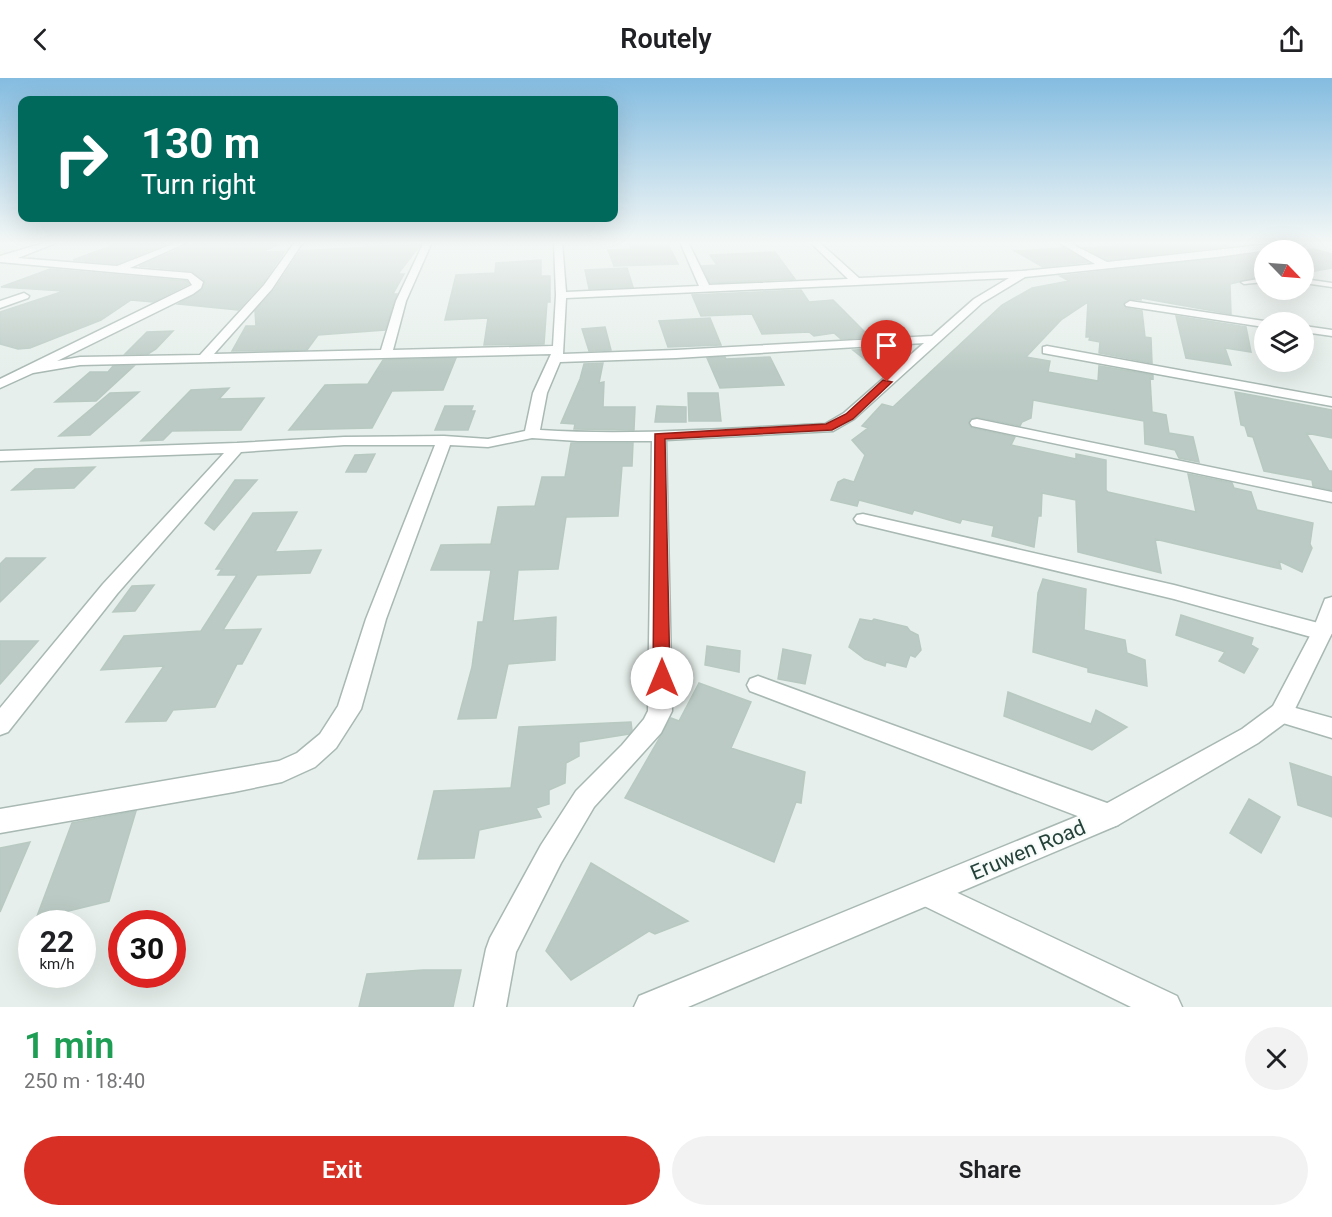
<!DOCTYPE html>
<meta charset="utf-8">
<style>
:root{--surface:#fff;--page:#f2f2f2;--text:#202124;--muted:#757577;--accent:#d93025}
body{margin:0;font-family:Roboto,sans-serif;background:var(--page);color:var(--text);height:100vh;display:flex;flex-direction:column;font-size:22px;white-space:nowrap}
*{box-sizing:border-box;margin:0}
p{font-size:20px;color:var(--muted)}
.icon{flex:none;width:33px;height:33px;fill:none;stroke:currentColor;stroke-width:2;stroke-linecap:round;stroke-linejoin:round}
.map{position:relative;height:929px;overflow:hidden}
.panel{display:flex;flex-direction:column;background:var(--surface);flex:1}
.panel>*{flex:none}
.hud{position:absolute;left:18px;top:18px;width:600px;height:126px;border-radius:12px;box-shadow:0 6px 24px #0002;background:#00695c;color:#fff;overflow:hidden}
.needle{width:39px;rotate:115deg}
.fabs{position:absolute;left:1254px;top:162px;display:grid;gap:12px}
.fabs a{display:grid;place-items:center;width:60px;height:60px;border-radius:50%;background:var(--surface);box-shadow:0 6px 24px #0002;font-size:30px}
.speed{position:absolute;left:18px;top:832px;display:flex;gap:12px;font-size:30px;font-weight:700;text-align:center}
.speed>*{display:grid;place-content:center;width:78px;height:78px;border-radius:50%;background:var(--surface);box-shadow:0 6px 24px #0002;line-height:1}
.speed small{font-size:15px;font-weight:400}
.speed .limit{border:9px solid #d22;background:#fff;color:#111}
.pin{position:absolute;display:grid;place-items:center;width:51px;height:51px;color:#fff;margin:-62px -26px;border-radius:50% 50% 50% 0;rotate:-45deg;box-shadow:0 0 6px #0007}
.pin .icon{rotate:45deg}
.me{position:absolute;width:66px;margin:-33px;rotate:0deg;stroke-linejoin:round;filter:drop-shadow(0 0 4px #0008)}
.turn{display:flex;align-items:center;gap:21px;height:126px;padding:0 24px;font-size:27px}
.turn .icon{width:78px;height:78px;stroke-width:2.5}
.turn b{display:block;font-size:42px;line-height:51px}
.round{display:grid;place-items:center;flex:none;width:63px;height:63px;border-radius:32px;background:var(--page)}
.head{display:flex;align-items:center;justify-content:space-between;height:102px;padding:0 24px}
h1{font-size:36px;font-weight:600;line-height:45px;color:#1e9e55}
.button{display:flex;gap:12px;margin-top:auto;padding:12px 24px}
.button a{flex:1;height:69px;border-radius:36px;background:var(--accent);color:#fff;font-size:24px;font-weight:600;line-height:69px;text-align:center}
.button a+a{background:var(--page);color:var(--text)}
header{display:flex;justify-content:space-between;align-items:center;height:78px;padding:0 24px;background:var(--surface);font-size:27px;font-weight:600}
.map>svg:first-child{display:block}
.building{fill:#bbcac4;stroke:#b8c9c2;stroke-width:1.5}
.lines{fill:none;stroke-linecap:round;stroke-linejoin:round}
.service-casing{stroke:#a8b8b2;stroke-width:3}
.minor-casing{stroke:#a8b8b2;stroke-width:3}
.tertiary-casing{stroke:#a8b8b2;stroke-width:3}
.service{fill:#fff;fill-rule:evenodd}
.minor{fill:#fff;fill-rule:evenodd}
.tertiary{fill:#fff;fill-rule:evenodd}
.route{fill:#d93025;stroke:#8d1f18;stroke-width:1.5}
.labels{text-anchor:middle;stroke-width:4.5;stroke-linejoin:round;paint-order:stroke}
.near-street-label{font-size:21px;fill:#24423a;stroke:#f7fbf9}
</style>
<header><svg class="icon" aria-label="back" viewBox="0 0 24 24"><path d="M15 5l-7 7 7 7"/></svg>Routely<svg class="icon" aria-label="share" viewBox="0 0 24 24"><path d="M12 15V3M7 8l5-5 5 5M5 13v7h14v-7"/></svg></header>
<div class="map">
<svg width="1332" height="929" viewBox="0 0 1332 929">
<rect width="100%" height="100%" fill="#e6efeb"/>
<path class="building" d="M121,164L166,166L117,186L73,182Z
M211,164L279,166L262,174L285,173L262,206L238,232L178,226L202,212L204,202L191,193L139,188L186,168Z
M629,164H667L678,186L614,188L608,172L631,171Z
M1113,164H1229V168L1107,182L1084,170L1121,168Z
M421,166L398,196H404L393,216H397L385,252L318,257L307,272L232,273L246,248H256L255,233L274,212L300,173Z
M1064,170L1088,184L1043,189L1015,173Z
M1314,171L1332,176V190L1304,195V172Z
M775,174L795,201L710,205L702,188L717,187L710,177Z
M1264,175V198L1230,206L1231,236L1141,220V222L1130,221L1124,224L1126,230L1142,233L1145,259L1151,260L1152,285L1099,275L1100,264L1089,262L1090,259H1086L1088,224L1061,242L1026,279L1050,283L1048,294L1098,303L1099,288L1153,297V301L1150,300L1152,334L1166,337L1169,355L1193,359L1199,384L1179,380L1175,372L1145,366L1144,343L1033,322L1031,340L1022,344L1020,348L977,339L970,341L968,346L972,350L1015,359L1011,367L1076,381V376L1106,382V412L1108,414L1196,434L1188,396L1232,405L1234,410L1251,414L1257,432L1313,445L1310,466L1312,470L1302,494L1279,483L1281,491L1155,461L1161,495L1078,474L1076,422L1042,415L1041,438H1038L1034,469L992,458L994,448L962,441L960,445L914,432L912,436L859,422L857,428L831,422L838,404L844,401L854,404L865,377L852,362L868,350L862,348L882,326L893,329L1002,227L1032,210L1069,203L1060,198Z
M541,182V198H550V224H547L544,266L484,267L488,240L445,242L456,197L495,195L496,185Z
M627,190L633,209L589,211L585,192Z
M50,191L187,203L189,206L153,224L131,222L101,242L30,270L18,271L0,266V234L64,213L1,209Z
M801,212L809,224L833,222L870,259L841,261L834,255L814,258L809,254L762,256L752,236L701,238L692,217Z
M1176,238L1246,249L1251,274L1225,270L1231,287L1186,280Z
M710,240L721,267L668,269L659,243Z
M605,249L611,272L589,273L582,251Z
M173,253L156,271L148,276H125L147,254Z
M883,270L900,283L873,288L853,272Z
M725,279L726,281L770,279L784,307L720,310L707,280Z
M456,280L443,312L392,313L372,350L289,352L325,307L368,306L383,282Z
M603,285L599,305L604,304L603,329H635L634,352L574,351L575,346L561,345L580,301L584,286Z
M113,288H134L96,323L55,324L90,294H108Z
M229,310L219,321L264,320L241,352L172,353L163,362L141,363L191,312Z
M139,314L90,357L59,358L110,315Z
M1235,314L1332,332V360L1306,355L1329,393H1332V412L1313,408L1312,402L1264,393L1253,359L1248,358L1245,348L1241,347Z
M688,315H718L721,343H689Z
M445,328H473L471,333H475L468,352H435Z
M657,328L686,329V344H655Z
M571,365H633L632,388H622L618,438L566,439L558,491L518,492L513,543L556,539L555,582L508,586L496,640L458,641L472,589L478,544H483L491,492H431L441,467L491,466L498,429L535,428L542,399H565Z
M375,376L366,394H346L355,377Z
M95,389L74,410L12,412L35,391Z
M235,402H257L214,452L205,445Z
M297,434L275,474L321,472L310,495L257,497L223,552L261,551L242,586H237L215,629L173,632L166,643L126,644L164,588L101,592L124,558L201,553L237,497H218L222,491H216L253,435Z
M6,480H45L0,524V486Z
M1043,501L1086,511L1084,552L1125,562L1127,575L1145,582L1147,608L1088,594V590L1033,574L1038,515Z
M154,507L135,533L113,534L132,508Z
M1181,537L1253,560L1251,567L1258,571L1244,595L1219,583L1225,574L1176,557Z
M860,541L872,543L874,541L907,549L910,553L918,557L921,572L915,579L910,577L906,589L886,584L885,588L865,581L849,569Z
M0,563H38L0,606Z
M707,568L740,573L739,594L705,587Z
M783,571L811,577L805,606L778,601Z
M699,605L751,624L731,670L805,694L801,725L796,724L774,784L625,720L671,640L679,643Z
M1008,614L1091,646L1096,632L1127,649L1092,672L1004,638Z
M631,644L632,652L629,656L579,664V678L566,685L565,705L549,712V726L536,730L541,739L479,752L474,780L418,781L434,713L511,710L519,649Z
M1290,685L1332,699V739L1298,727Z
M1249,721L1280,739L1261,775L1230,755Z
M136,733L109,823L36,841L72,745Z
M30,764L0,834V770Z
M591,785L688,843L655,856L649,853L571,902L546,873Z
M423,892H461L453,929H359L367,896Z"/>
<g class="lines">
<defs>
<path id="service" d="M1264,200V204L1244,206L1241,204Z
M1304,201L1332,205V209L1304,205Z"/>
<path id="minor" d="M47,164H58L18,180L117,188L178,164H188L130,190L191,195L203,204L201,210L193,216L57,283L80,279L200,277L264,207L295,164H303L272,211L214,276L381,272L396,223L424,164H432L406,223L393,272L553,268L556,217L554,164H562L566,214L699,208L680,164H688L709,207L848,201L810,164H819L859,200L1022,193L1095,186L1058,164H1068L1107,184L1288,164H1308L1304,167L1217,179L1025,199L982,225L854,341L833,353L666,362L672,633L661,655L594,729L561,785L516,874L506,929H474L486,871L490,860L541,767L576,713L622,667L644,641L648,633L652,363H578L532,360L488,369L450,367L386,541L361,631L336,670L315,689L282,704L234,714L0,755V731L279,683L297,675L320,656L338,628L366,541L435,367H344L241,374L117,516L8,654L0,657V630L103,506L224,375L0,383V373L237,365L344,359L444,358L488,361L525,353L533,315L551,276L80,287L33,295L0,310V301L192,207L188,201L0,184V178ZM1009,200L974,221L932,258L676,272L563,276L566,220ZM924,265L844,335L825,346C730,350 635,358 540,352L547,315L560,284L676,280Z
M24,215L29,218L28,220L0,230V223Z
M1130,223L1264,243L1269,244H1264V249L1126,228L1125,226Z
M1304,248L1332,252V258L1304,254Z
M1047,268L1332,320V328L1043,275V269Z
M977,341L1332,414V424L972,348L970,345L972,342Z
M863,436L1174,507L1322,546L1329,549L1332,555L1329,559L1322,562L1174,521L857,445L854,441L857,437Z
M758,598L1118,729L1122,738L1118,747L1109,750L750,613L747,607L750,601Z
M1281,626L1332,640V660L1273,642L1269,635L1273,628Z
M928,801L1177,918L1182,929H1131L918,825L914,815L918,805Z"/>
<path id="tertiary" d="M1332,519V555L1293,635L1289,642L1258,665L1118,747L688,929H634L639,918L1100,729L1242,651L1273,628L1312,554L1325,521Z"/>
</defs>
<use href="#service" class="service-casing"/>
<use href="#minor" class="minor-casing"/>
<use href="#tertiary" class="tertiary-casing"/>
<use href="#service" class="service"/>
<use href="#minor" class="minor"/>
<use href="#tertiary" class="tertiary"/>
</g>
<linearGradient id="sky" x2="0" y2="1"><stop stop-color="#84bce0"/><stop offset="0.56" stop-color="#f4f8f6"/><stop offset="1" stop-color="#f4f8f6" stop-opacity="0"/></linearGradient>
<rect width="1332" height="294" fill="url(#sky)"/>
<path class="route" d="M883,302L892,304L853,341L832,352L665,361L670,600L667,605L662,607L656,605L653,600L655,356L826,346L846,336Z"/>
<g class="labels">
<g class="near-street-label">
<text transform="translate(1028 772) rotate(-23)" y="7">Eruwen Road</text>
</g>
</g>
</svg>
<div class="fabs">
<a><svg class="needle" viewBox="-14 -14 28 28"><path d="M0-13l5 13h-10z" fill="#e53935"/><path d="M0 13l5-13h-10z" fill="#757577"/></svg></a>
<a><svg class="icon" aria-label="layers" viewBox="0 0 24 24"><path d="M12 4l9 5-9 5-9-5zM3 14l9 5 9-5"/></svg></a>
</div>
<div class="speed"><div>22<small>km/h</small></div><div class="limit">30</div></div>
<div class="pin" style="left:887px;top:304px;background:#d93025"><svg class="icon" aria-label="arrive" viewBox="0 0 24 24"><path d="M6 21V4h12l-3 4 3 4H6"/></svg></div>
<svg class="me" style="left:662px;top:600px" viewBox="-20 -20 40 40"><circle r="19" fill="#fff"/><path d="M0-13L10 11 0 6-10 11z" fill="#d93025"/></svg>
<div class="hud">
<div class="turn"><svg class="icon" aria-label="right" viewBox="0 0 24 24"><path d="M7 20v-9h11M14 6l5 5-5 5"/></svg><div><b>130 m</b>Turn right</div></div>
</div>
</div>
<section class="panel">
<div class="head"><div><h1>1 min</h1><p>250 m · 18:40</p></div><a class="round"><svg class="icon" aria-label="close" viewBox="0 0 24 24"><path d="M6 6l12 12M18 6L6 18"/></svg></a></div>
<div class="button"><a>Exit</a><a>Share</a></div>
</section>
